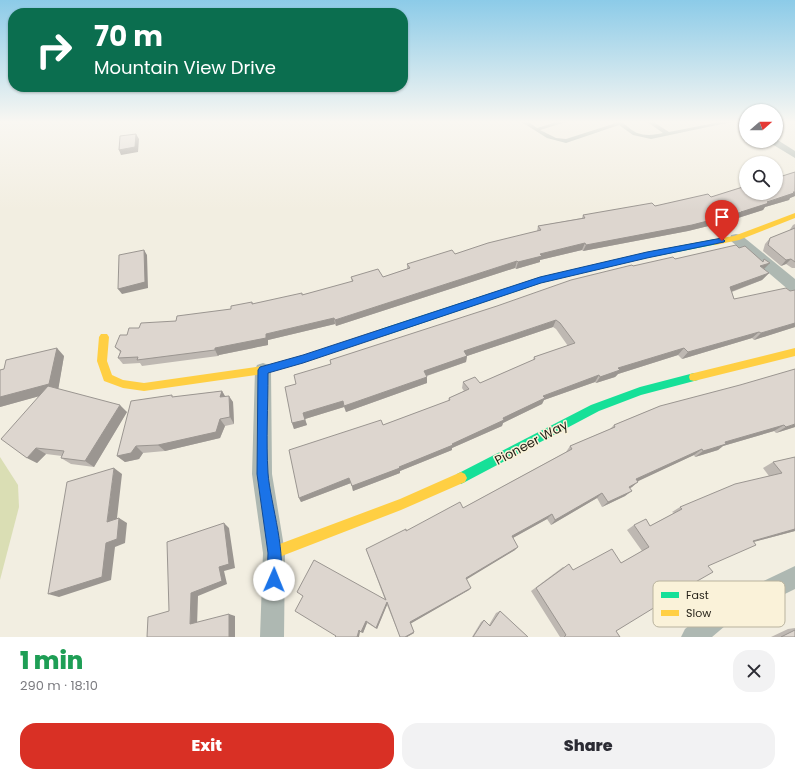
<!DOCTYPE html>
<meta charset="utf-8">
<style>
:root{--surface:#fff;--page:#f2f2f3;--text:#2b2b33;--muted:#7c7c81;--accent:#d93025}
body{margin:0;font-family:Poppins,sans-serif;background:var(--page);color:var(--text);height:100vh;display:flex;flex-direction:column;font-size:15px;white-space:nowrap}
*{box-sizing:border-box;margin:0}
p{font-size:13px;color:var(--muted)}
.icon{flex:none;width:22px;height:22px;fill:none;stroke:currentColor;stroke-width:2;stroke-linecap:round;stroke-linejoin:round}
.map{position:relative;height:637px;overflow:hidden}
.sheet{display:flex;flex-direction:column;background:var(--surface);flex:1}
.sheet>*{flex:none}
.top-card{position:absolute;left:8px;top:8px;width:400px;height:84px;border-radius:16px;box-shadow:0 1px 3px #0004;background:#0b6e4f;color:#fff;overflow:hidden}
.needle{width:26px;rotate:70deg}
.fabs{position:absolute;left:739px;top:104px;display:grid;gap:8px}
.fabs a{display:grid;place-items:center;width:44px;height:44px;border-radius:50%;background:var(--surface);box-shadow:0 1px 3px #0004;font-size:20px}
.pin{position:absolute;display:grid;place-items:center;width:34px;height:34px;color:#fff;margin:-41px -17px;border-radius:50% 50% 50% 0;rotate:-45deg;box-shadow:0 0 4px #0007}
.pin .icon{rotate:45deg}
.me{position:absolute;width:44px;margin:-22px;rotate:1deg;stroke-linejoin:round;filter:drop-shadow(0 0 3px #0008)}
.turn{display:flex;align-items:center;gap:14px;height:84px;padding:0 20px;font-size:18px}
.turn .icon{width:52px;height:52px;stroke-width:2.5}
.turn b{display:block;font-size:28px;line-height:34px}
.round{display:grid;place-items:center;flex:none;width:42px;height:42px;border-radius:16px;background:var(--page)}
.summary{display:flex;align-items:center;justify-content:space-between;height:68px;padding:0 20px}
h1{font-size:24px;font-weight:800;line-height:30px;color:#1e9e55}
.button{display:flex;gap:8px;margin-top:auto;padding:8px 20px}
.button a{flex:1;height:46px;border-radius:16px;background:var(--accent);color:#fff;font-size:16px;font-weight:800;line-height:46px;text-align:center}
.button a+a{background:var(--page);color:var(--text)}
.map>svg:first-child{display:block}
.green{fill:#dadeb4}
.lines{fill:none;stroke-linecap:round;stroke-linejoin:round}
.lane{fill:#aeb8b2;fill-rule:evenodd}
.street{fill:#aeb8b2;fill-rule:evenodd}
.fast{fill:#16e098;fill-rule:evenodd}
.slow{fill:#ffcf43;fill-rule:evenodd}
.wall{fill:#beb8b2}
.shaded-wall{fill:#9b9691}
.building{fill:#ddd6cf;stroke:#9b9691}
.route{fill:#1a73e8;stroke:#114b97}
.labels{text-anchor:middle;stroke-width:3;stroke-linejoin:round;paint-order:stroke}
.near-street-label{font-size:13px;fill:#221f16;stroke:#faf2d9}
.key{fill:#faf2d9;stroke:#b9b39e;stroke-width:1}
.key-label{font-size:11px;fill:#221f16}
</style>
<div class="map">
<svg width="795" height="637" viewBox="0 0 795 637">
<rect width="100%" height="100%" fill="#f2eee1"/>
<path class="green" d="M0,457L18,485L19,507L0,580Z"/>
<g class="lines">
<path class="lane" d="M520,121H527L537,128L560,121H569L540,130L556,138L566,139L616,123L614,121C625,121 628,129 637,133C646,136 654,135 663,133L646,121H652L669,132L725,121H736L651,139L633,135L619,125L566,143L547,138Z"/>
<path class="street" d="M734,121H746V128Z
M776,139L795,151V158L767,141H776Z
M736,234L741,235L795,279V292L790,291L731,241L730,238L731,235Z
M263,363L269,365L271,370L272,474L285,553L284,637H260L263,553L252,474L255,370L257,365Z
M795,566V589L732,620L712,637H681L685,629L716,604Z"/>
<path class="fast" d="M715,239L718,240L719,242L718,244L647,258L541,283L384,336L381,335L379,332L381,329L540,277L647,252Z
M694,373L698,374L699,377L698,380L641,395L599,411L465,482L461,484L457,482L455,478L457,474L591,405L640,387Z"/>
<path class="slow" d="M795,213V218L739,240L715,245L711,242L715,239L734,236Z
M384,328L387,329L389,332L387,335L303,363L263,374L144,391L123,388L104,381L97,361L99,337L101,334H107L109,337L107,361L112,375L123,380L144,383L263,366L303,355Z
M795,348V356L694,381L690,380L689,377L690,374L694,373Z
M461,472L465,474L467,478L465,482L401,510L274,559L269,558L268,553L269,548L400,499Z"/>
</g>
<path class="wall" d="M795,172V196L790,198L789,200L765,207L763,210L738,218L737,219L688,231L583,251L582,250L540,260V262L516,269L515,268L336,326L335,324L268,340V345L219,355L218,356L142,366L140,363L123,364L118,358L120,352L115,347L127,335L139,328L176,321L231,309L252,302L253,304L302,295L352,282L351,277H383L407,269V264L455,254L537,231L538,226L582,218L583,215L655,206L711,197L746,193Z
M795,224V268H792L786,264L781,266L763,251L765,244L770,238L789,231L793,225Z
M739,248L763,261L764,259V270L769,273L762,280L732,292L734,299L795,290V327L754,340L752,338L682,359L678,355L618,374L615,377L596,383L595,382L544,400L542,404L503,423L502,426L452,448V450L400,471V473L353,491L351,483L301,502L299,498L383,425L448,401L449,398L464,391L462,388L463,382L480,383L533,360L534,357L568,346L556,329L553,327L467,356L466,362L427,376V383L346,412L344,407L305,419L307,425L294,429L292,423L296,384L331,365L330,360L633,266Z
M64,356L58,389L127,412L94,467L71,464L61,458L62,456L46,454L37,463L27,458L39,396L0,407V370Z
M222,391L225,396L233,402L234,424L225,426L220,438L165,451L143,453L139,459L125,462L117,456L174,397Z
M660,406L795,427L776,433L774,431L723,446L718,450L702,455L695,457L694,455L637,481L632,487L630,488L625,496L602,507L597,498L551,525L547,519L513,538L515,550L466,579L469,590L411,623L414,633L407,637H400L387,605L377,629L367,623L363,633L360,632L336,636L303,596L297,592L385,600L366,549L406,531L463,508L566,452L570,446L610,429L614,425Z
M795,457V531L753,542L708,566L664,600L616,631L620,637H560L531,591L563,567L573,570L621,563L642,551L627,530L634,525L650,526L674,513L672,512L680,507L769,476L763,468L773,462Z
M500,611L528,637H472L481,622L484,620L489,625L496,613Z
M795,628V637H771L788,629Z"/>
<path class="shaded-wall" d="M136,134L139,139L138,152L121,155L119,150Z
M795,192V196L790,198L789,200L765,207L763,210L738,218L737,219L688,231L583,251L586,245L741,212Z
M585,243L582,250L540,260V262L516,269L518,262L540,254Z
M144,250L147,255L148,288L122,294L118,289Z
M791,259L786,264L781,266L786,260Z
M517,261L515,268L336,326L335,320Z
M770,263L763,270L760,266Z
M769,273L762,280L725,294L730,287Z
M334,318L335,324L268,340V345L219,355L218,356L215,350V348L266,334Z
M556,320L553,327L467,356L466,362L423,377L424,371L464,351Z
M795,323V327L754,340L761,333Z
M759,332L752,338L682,359L688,352Z
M57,348L64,356L58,391L0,407V397Z
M684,348L678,355L618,374L615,377L596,383L600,377L618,368Z
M599,375L595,382L544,400L542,404L503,423L502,426L452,448V450L400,471V473L353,491L352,486L399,467L452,444L503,418L543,396Z
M427,377V383L346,412L344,406Z
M222,391L226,398L220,397Z
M229,396L233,402L234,424L230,417Z
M343,401L344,407L305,419L307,425L294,429L292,423L303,413Z
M120,405L127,412L94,467L85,461Z
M220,419L225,426L220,438L165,451L158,445Z
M795,424V427L776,433L786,427Z
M784,425L774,431L723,446L718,450L695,457L703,451L725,442Z
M136,446L143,453L139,459L125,462L117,456Z
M36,448L46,454L37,463L27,458Z
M702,449L694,455L630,485L636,479Z
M114,468L122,474L116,527L107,522Z
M349,478L351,483L301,502L299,498Z
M638,482L632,487L623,492L629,487Z
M632,491L625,496L602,507L608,502Z
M602,493L597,498L551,525L555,520Z
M552,514L547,519L509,540L512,536Z
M119,518L127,523L125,543L115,547L111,580L59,597L48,594L106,543Z
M224,523L229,528L235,568L224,571L227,584L198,596L197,626L190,624L191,593L219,567Z
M795,529V531L742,545L753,541Z
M518,547L515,550L464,581L466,578Z
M471,588L469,590L410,624V622Z
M387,602V605L377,629L376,628Z
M229,614L235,616V637H229Z
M366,621L367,623L363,633L361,632Z
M359,630L360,632L359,637H357Z
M414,632V633L407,637H405Z"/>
<path class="building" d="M136,134L135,147L119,150L120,136Z
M795,172V192H793L794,193L767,202L769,203L741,212H742L692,225L586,245L585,243L540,254L542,256L518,262L517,261L335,320L334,318L266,334V338L215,348V350L137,360L138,357L118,358L121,351L115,347L120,335H127L129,328H139L141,323L176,321L177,316L231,309V306L252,302V304L302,293V295L353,281L351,277L378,269L383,277L410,268L407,264L452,250L455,254L488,243L541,230L538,226L585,218L583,215L652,203L655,206L708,194L711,197L746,186V193H776V178Z
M795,228V262L791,259L786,260L768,245L770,238Z
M736,245L739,248L745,246L763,262L764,259L770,263L760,266L769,273L730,287L734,299L786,288L790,291L795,290V323L761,333L759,332L688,352L684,348L618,368L620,370L600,377L599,375L543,396L545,398L503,418L504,420L452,444L453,445L399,467L400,468L352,486L349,478L299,498L289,450L381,420L383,425L450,400L449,398L469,389L463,382L475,377L480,383L535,359L534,357L575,343L560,323L556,320L464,351L467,356L424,371L427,377L344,406L343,401L303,413L305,420L292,423L285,387L296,384L294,375L331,364L330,360L497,306L571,280L632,265L633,266L673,257L675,259Z
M144,250L145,282L118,289L119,255Z
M57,348L49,384L0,397V370L4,369L6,360Z
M795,369V424L786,427L784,425L725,442L726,444L710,449L703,451L702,449L636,479L638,482L629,487L632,491L608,502L602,493L555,520L552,514L512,536L518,547L466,578L471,588L410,622L414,632L405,637H400L387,602L376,628L366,621L361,632L359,630L357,637H335L336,636L295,611L303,596L297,592L314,560L386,600L366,549L406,529V531L460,502L463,508L572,449L570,446L615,427L614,425L660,406L740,385Z
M48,386L120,405L85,461L61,458L64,451L36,448L27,458L1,439Z
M222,391L220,397L229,396L230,417L220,419L216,432L158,445L136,446L131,453L117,456L131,401L172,395V397Z
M795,457V529L753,541L756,545L708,566L713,572L664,600L665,601L616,631L620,637H564L566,635L536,588L569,564L573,570L612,549L621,563L649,547L634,525L646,519L650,526L682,509L680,507L735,484L782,473L773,462Z
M114,468L107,522L119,518L117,539L106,543L102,577L48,594L67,482Z
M224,523L229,564L219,567L222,581L191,593L190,624L229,614V637H147L148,617L169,611L167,542Z
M500,611L528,637H473L484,620L490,626Z
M795,630V637H781Z"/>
<linearGradient id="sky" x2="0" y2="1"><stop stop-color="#8ccbe8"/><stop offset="0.58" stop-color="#f9f7f2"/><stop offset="1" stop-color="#f9f7f2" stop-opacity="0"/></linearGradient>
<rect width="795" height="210" fill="url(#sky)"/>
<path class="route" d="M722,238L725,241L724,242L647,258L541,283L303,363L268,373C268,406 266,440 268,473C270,502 289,560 278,585L274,587L269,585L267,580L268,553L257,474L258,370L260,367L303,355L540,277L647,252Z"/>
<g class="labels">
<g class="near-street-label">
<text transform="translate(531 442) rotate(-28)" y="5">Pioneer Way</text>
</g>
</g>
<rect x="653" y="581" width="132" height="46" rx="6" class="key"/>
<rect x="661" y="592" width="18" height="6" fill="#16e098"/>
<rect x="661" y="610" width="18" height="6" fill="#ffcf43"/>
<g class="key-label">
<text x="686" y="599">Fast</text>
<text x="686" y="617">Slow</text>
</g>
</svg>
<div class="fabs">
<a><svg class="needle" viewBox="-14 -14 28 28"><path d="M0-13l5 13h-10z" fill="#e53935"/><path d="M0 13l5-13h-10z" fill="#7c7c81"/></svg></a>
<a><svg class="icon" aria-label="search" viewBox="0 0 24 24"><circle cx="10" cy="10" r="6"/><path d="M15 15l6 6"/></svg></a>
</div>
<div class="pin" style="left:722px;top:241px;background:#d93025"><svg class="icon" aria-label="arrive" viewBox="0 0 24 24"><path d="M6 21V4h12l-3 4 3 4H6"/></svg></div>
<svg class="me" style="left:274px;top:580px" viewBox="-20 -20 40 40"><circle r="19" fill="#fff"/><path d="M0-13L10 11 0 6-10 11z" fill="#1a73e8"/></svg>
<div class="top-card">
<div class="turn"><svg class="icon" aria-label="right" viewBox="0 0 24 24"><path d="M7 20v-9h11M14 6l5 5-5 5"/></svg><div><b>70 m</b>Mountain View Drive</div></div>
</div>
</div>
<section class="sheet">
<div class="summary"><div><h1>1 min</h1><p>290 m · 18:10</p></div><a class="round"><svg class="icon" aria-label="close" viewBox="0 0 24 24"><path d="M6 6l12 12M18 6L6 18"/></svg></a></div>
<div class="button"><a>Exit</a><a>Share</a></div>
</section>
